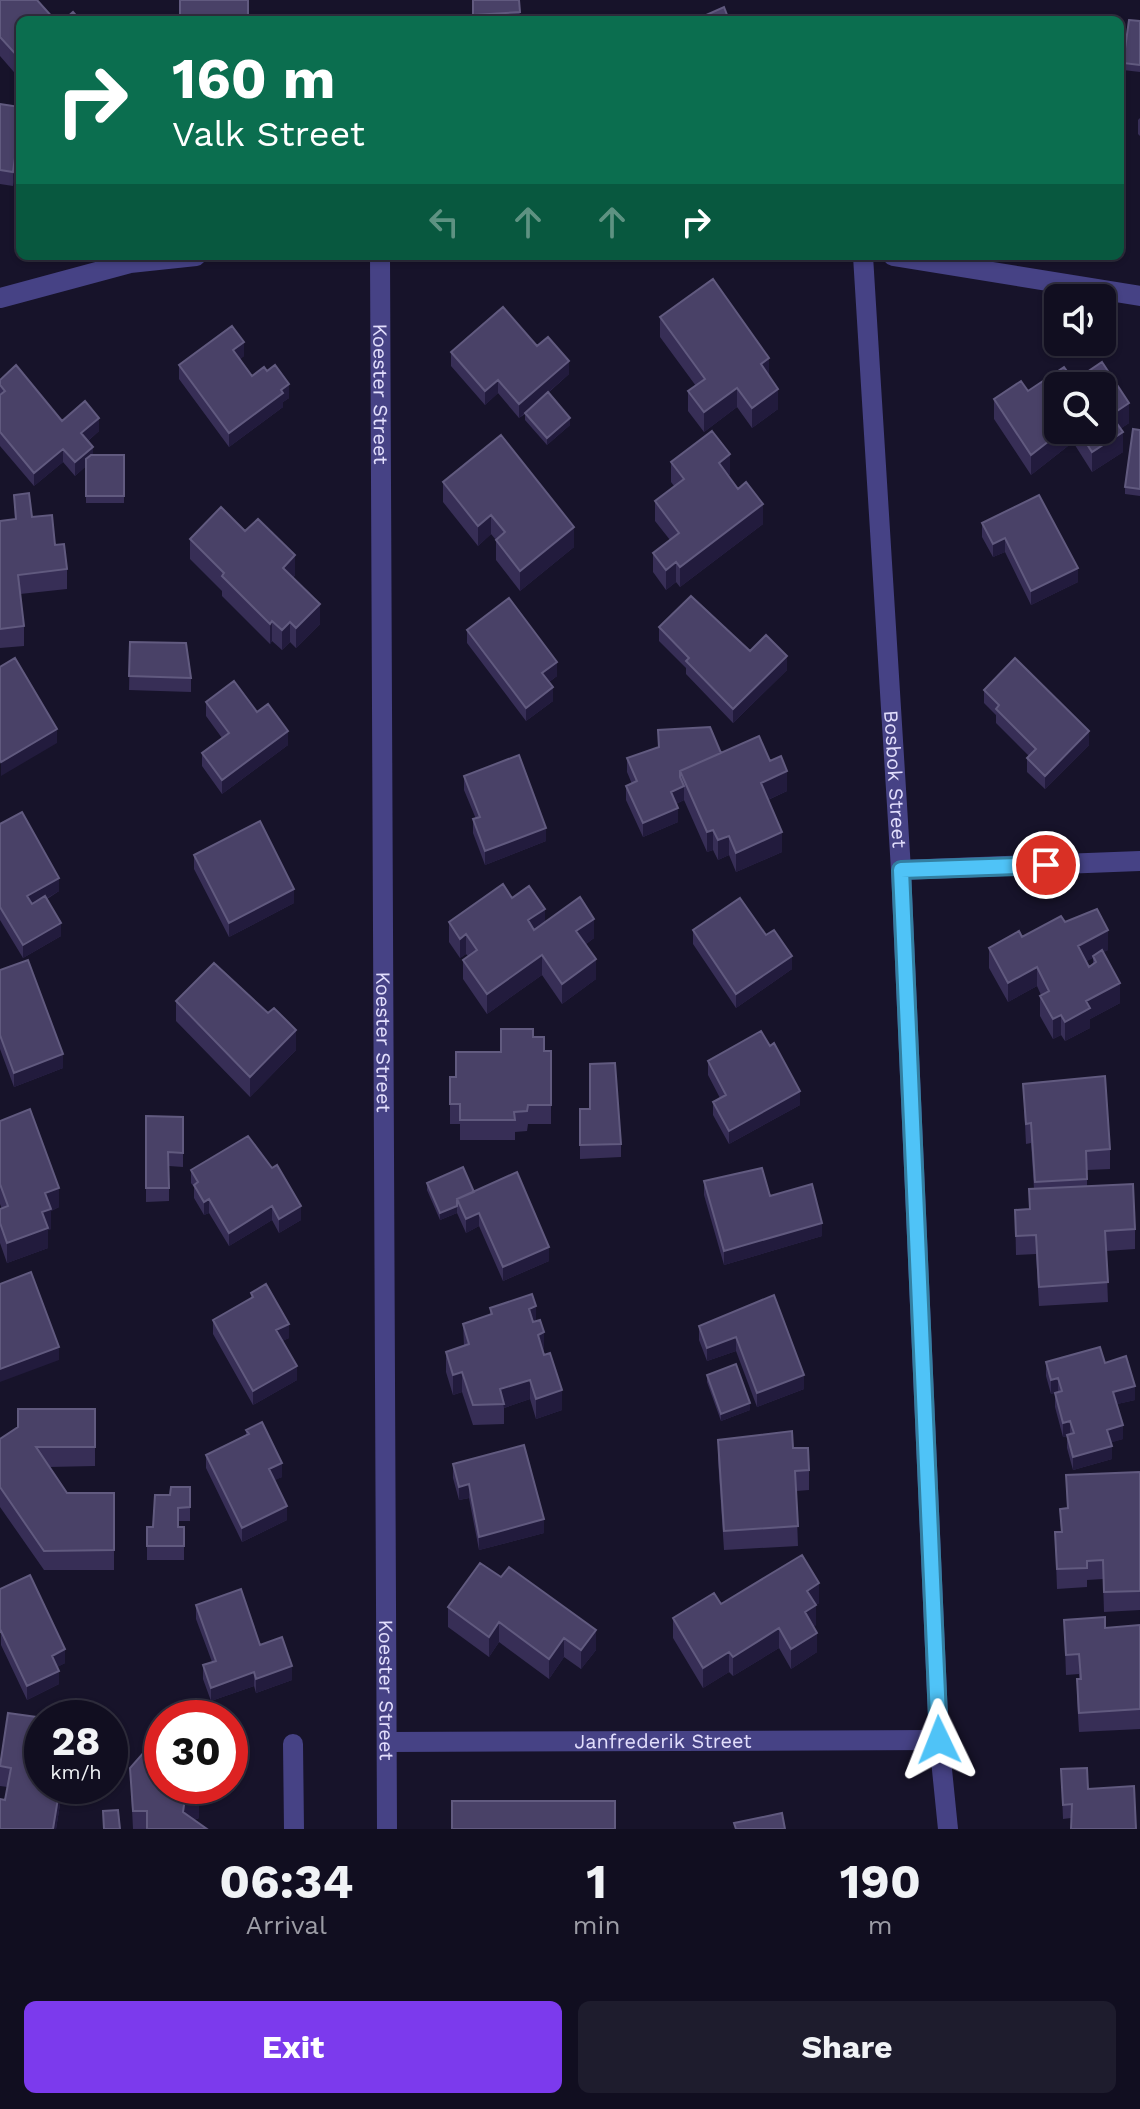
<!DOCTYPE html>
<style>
:root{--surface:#110e20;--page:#1e1c2d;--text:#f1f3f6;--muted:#9c9ca5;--line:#302e3e;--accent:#7c3aed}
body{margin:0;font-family:"Work Sans",sans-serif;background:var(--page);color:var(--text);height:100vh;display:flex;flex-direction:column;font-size:30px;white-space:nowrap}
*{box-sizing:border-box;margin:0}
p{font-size:26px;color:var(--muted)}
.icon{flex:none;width:44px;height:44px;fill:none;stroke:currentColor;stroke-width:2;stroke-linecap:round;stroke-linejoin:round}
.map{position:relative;height:1829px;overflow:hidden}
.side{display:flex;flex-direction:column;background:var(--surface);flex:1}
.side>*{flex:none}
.guide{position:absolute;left:16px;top:16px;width:1108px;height:244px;border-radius:12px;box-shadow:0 2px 6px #0004,0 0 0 2px var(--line);background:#0b6e4f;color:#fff;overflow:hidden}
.fabs{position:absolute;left:1044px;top:284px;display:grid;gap:16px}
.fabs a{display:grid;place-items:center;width:72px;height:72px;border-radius:12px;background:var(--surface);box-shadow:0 2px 6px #0004,0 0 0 2px var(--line);font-size:40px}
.speed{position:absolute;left:24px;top:1700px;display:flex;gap:16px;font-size:40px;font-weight:700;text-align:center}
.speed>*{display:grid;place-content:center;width:104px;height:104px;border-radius:50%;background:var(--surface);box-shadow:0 2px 6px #0004,0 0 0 2px var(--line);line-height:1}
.speed small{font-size:20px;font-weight:400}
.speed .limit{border:12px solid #d22;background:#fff;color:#111}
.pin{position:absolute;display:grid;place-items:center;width:68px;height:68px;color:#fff;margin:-34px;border:4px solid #fff;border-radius:50%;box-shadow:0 2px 8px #0007}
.me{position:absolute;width:88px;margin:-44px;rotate:358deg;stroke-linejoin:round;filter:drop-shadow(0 0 6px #0008)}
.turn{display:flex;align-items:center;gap:28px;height:168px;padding:0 24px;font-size:36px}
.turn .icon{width:104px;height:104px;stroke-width:2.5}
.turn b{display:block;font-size:56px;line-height:68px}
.lanes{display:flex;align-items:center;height:76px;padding:0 24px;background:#0003;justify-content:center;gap:40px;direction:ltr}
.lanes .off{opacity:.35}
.eta{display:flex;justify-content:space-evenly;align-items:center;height:136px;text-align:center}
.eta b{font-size:48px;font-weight:700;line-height:56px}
.action{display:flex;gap:16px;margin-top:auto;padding:16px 24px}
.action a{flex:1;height:92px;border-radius:12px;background:var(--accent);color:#fff;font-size:32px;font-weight:700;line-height:92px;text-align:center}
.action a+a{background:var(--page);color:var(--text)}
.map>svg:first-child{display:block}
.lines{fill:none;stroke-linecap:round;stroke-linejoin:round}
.minor{stroke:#464285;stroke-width:20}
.wall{fill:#372e56;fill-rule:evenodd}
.shaded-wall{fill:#221b3d}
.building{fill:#494167;stroke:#615a7f;stroke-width:2}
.route-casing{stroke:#337fa1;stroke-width:20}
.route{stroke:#4fc3f7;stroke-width:14}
.labels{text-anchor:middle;stroke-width:6;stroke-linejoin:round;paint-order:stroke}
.street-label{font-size:20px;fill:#e2defc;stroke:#17132a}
</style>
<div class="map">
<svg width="1140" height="1829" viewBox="0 0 1140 1829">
<rect width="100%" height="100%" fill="#17132a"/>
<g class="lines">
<g class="minor">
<path id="s1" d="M380,256L387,1829"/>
<path id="s2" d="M863,256L901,870L939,1740L948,1829"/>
<path d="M893,256L1140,296"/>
<path d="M0,298L130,263L196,256"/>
<path d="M901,870L1140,861"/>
<path id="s3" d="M389,1742L939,1740"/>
<path d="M293,1744L294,1829"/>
</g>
</g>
<path class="wall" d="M0,0L20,20V79L0,56Z
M248,0V20H180Z
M472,0H519L520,20H473Z
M1140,21V72L1123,70V63Z
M0,104L20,107V172H15L13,186L0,184Z
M1140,118V136L1138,134V120Z
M660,317L769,376L778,409L752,428L737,407L704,432L688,411V391L696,386L660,337Z
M537,346L569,374L548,393L570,425L547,445L525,420V414L519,418L498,393L485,405L451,366V352Z
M244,356L240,359L252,376L289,398L283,402V407L229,447L179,379V365Z
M1072,378L1129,423L1120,429L1123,452L1092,472L1073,442L1031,475L994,419V399L1028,391ZM1058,386L1102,430H1058Z
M0,380L62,421L99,431L88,441L93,455H124V503H86V466L75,476L63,462L34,486L0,446Z
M1140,430V496L1125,494V487Z
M671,462L730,474L728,476L763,524L680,587L676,582L666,590L653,572V553L670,540L655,521V501L674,486L671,482Z
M443,482L574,547L520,591L496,560V540L491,534L478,546L443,502Z
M14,495L55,545L67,569V589L20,594L24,626V646L0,648V521L15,519Z
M982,523L1078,582L1031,605L1005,552L993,557L982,537Z
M245,531L295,575L293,578L320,624L296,648L290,642L282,650L272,641L270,644L222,596V591L190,559V539Z
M659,627L750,651L787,670L733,723L686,674V668L659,641Z
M467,630L557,676L549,682L553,701L526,721L467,643Z
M130,642L191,678V692L129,690Z
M984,690L1089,745L1045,789L1027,772V758L1029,756L996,723V715L984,703Z
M206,702L257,712L288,745L222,794L202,766V753L222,738L206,716Z
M721,753L770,761L787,791L768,800L782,852L736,872L729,855L718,860L713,850L707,852L684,800L676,804L678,822L643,837L626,800V786L632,784L627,772V758Z
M464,776L546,841L485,865L473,833V819H476L464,790Z
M0,824L59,891L47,899L61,936L23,958L0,920Z
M194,855L294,903L229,937L194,869Z
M512,898L545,922L594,938L586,944L596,979L562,1004L542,975L487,1014L463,979V960L468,956L466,954L460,958L449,942V922Z
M1065,922L1108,950L1103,952L1120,1003L1090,1019V1028L1065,1041L1061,1035L1053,1039L1040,1016V996L1041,995L1037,986L1008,1002L989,968V948ZM1093,958V965L1089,967L1086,961Z
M693,930L766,935L792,969L736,1008L693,944Z
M0,970L63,1068L14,1087L0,1049Z
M176,1001L296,1050L250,1097L176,1021Z
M533,1037L544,1051H551V1124H528L527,1131L515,1132V1140H460V1124H450V1077H456L501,1052Z
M708,1061L800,1105L729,1144L713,1115V1102L720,1098L708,1075Z
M1023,1084L1110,1149V1169L1087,1170V1186L1135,1229V1249L1106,1251L1108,1302L1039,1306L1036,1254L1016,1255L1015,1210L1029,1209V1189H1034L1031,1143L1026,1144Z
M580,1109L621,1144V1157L580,1159Z
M146,1116L183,1117V1167L169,1166V1201L146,1202Z
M0,1121L59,1207L51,1211V1229L48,1230V1248L7,1263L0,1243V1209H2L0,1204Z
M191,1170L301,1220L279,1233L272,1220L229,1246L209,1213L204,1215L194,1198V1187L191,1183Z
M704,1181L770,1196L822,1236L724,1265L704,1195Z
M427,1183L474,1192L549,1261L503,1281L479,1226L466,1233L457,1213L440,1220L427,1190Z
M251,1293L289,1338L282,1341L297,1380L253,1405L213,1334V1320L251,1298Z
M774,1295L804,1389L757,1407L736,1351L707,1361L699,1340V1326Z
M490,1308L536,1321L544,1352L543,1353L562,1410L536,1419L530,1399L504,1408V1424L473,1425L462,1392L453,1395L446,1372V1352L464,1346L463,1324L490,1315Z
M1046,1362L1105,1363L1135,1400L1117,1404L1123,1439L1111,1442L1112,1459L1073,1470L1067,1448V1436L1063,1437L1055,1407V1393L1058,1392L1051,1394L1046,1376Z
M707,1375L750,1410L721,1421L707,1382Z
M95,1409V1466L49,1467L67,1493H114V1570H44L0,1507V1439Z
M246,1430L282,1477L274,1480L287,1520L242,1542L206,1468V1455L246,1435Z
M718,1440L793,1448L809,1470V1490L796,1491L798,1546L724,1550L718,1460Z
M453,1464L544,1533L479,1550L469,1498L459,1500L453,1478Z
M1140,1472V1610L1104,1612L1103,1579L1087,1580V1587L1057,1589L1055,1532H1061L1060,1509L1067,1508L1066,1475Z
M155,1495L190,1507V1521H178V1527H184V1560H147V1527H153Z
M480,1563L596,1650L581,1669L564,1657L549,1679L499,1642L489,1657L448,1627V1607Z
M0,1589L65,1663L57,1667L59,1684L27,1700L1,1645Z
M819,1603L816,1605V1625L814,1626L817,1652L791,1669L779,1648L733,1676L729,1672L703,1688L673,1638V1618L721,1604Z
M196,1605L260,1645L292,1680L256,1693L254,1686L211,1701L203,1679V1665L212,1662L196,1619Z
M1064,1620L1105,1628L1140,1625V1729L1079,1732L1077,1699V1679H1079V1674L1066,1675Z
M0,1762L42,1786H63L56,1829H0L8,1787L0,1786Z
M130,1768L199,1818L194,1820L207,1829H133Z
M1087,1768L1071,1818L1063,1819L1061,1769Z"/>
<path class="shaded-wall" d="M15,158V172L13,186V172Z
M244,342V356L233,364V350Z
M769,358V378L761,364Z
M569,361V374L519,418V404Z
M498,380V393L485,405V391Z
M289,384V398L283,402V407L229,447V433Z
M737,388V407L704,432V412Z
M778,389V409L752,428V408Z
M1129,403V423L1111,435V415Z
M99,418V431L81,447V433Z
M570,418V425L547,445V438Z
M1063,430H1073V442L1031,475V455Z
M1123,432V452L1092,472V452Z
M93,447V460L75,476V462Z
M63,449V462L34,486V473Z
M730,454V474L719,483V463Z
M763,504V524L680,587V567Z
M491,515V534L478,546V526Z
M574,527V547L520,591V571Z
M1005,538V552L993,557V544Z
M295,555V575L283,588V568Z
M676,562V582L666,590V570Z
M1078,568V582L1031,605V591Z
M320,604V624L296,648V628Z
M272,621V641L270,644V624Z
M290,622V642L282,650V630Z
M787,656V670L733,723V709Z
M557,662V676L542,687V673Z
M553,687V701L526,721V708Z
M57,729V743L1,776V762Z
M288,731V745L222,794V780Z
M1089,731V745L1045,789V776Z
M787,771V791L761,803V783Z
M684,786V800L671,806V792Z
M678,808V822L643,837V823Z
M546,828V841L485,865V851Z
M713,830V850L707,852V832Z
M782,832V852L736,872V853Z
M729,836V855L718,860V840Z
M59,878V891L27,910V896Z
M294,889V903L229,937V923Z
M545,909V929L528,940V920Z
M594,919V938L576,951V931Z
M61,923V936L23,958V945Z
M1108,930V950L1078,966V946Z
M466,934V954L460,958V939Z
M542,955V975L487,1014V994Z
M792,956V969L736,1008V994Z
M596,959V979L562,1004V984Z
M1037,967V986L1008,1002V983Z
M1120,983V1003L1090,1019V1028L1065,1041V1022L1086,1001Z
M1061,1015V1035L1053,1039V1019Z
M296,1030V1050L250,1097V1077Z
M63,1054V1068L14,1087V1073Z
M800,1091V1105L729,1144V1131Z
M59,1188V1207L51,1211V1229L48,1230V1248L7,1263V1243L42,1212L45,1193Z
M209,1199V1213L204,1215V1202Z
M272,1206V1220L229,1246V1233Z
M301,1206V1220L279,1233V1219Z
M457,1206V1213L440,1220V1213Z
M479,1213V1226L466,1233V1219Z
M822,1223V1236L724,1265V1251Z
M549,1247V1261L503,1281V1267Z
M536,1306V1326L529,1329V1309Z
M289,1324V1338L276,1344V1330Z
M544,1332V1352L538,1355V1335Z
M736,1337V1351L707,1361V1348Z
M59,1347V1360L0,1382V1369Z
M297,1366V1380L253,1405V1391Z
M462,1372V1392L453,1395V1375Z
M804,1375V1389L757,1407V1393Z
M1058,1378V1392L1051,1394V1380Z
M530,1380V1399L504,1408L500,1389Z
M1135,1386V1400L1113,1405V1392Z
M562,1390V1410L536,1419V1399Z
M750,1403V1410L721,1421V1414Z
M1070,1421V1435L1063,1437V1423Z
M1123,1425V1439L1107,1444V1430Z
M1112,1446V1459L1073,1470V1457Z
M282,1463V1477L269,1483V1469Z
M469,1484V1498L459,1500V1487Z
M287,1506V1520L242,1542V1528Z
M544,1519V1533L479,1550V1537Z
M819,1583V1603L807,1610V1591Z
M816,1605V1625L805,1632V1612Z
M499,1622V1642L489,1657V1637Z
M779,1628V1648L733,1676V1657Z
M596,1630V1650L581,1669V1650Z
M817,1633V1652L791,1669V1649Z
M564,1638V1657L549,1679V1659Z
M65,1649V1663L52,1670V1656Z
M729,1652V1672L703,1688V1668Z
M292,1666V1680L256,1693V1679Z
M59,1671V1684L27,1700V1686Z
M254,1672V1686L211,1701V1688Z
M60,1786H63L56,1829H53Z
M199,1793V1818L185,1823L183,1812L185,1798Z"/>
<path class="building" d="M0,0H37L55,20H20V59L0,37Z
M180,0H248V17L180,20Z
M473,0H519L520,12L473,15Z
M724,7L729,20H695Z
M73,12L80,20H64Z
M1129,20L1140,21V65L1123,63Z
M0,104L20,107V159L15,158L13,172L0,170Z
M713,279L769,358L761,364L778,389L752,408L737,388L704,412L688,391L705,379L660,317Z
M503,307L537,346L548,337L569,361L519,404L498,380L485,391L451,352Z
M232,326L244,342L233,350L252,376L264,367L267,371L275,365L289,384L281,390L283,393L229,433L179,365Z
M1102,362L1129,403L1111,415L1123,432L1092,452L1078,430H1102V386H1058V430H1063L1031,455L994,399L1021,381L1028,391L1064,367L1072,378L1083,372L1084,374Z
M16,365L62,421L85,401L99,418L81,433L93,447L75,462L63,449L34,473L0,432V395L5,391L0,385V380Z
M548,392L570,418L547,438L525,413Z
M1133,429L1140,430V489L1125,487Z
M712,431L730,454L719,463L738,489L746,482L763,504L680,567L676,562L666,570L653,553L679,533L655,501L684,479L671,462Z
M501,435L574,527L520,571L496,540L505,532L491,515L478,526L443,482Z
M91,455H124V496H86V459Z
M29,493L32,517L52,515L55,545L64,544L67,569L18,575L24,626L0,629V521L16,519L14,495Z
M1039,495L1078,568L1031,591L1005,538L993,544L982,523Z
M221,507L245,531L258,519L295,555L283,568L320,604L296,628L290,622L282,630L272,621L270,624L222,576L224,573L190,539Z
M691,596L750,651L766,635L787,656L733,709L686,661L689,658L659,627Z
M509,598L557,662L542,673L553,687L526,708L467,630Z
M130,642L186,643L191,678L129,676Z
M15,658L57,729L1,762L0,760V667Z
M1015,658L1089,731L1045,776L1027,758L1036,749L996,709L999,705L984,690Z
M234,681L257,712L268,704L288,731L222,780L202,753L229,733L206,702Z
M710,727L721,753L680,771V777L684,786L671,792L678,808L643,823L626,786L637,781L627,758L659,747L658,730Z
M759,736L770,761L781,756L787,771L761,783L782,832L736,853L729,836L718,840L713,830L707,832L680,771Z
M519,755L546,828L485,851L473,819L480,817L464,776Z
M22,812L59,878L27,896L32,904L45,896L61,923L23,945L0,907V824Z
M260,821L294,889L229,923L194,855Z
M503,884L512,898L529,886L545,909L528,920L534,930L580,897L594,919L576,931L596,959L562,984L542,955L487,994L463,960L477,950L466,934L460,939L449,922Z
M740,898L766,935L774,930L792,956L736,994L693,930Z
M1097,909L1108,930L1078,946L1089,967L1096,962L1093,956L1102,950L1120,983L1086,1001L1090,1008L1065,1022L1061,1015L1053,1019L1040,996L1049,991L1037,967L1008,983L989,948L1019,931L1022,937L1061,916L1065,922Z
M28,960L63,1054L14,1073L0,1035V970Z
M214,963L268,1013L274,1008L296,1030L250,1077L176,1001Z
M501,1029H533V1037H544V1051H551V1105H528L527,1111L514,1112L515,1120H460V1104H450V1077H456V1052H501Z
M761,1031L770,1046L774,1043L800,1091L729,1131L713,1102L726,1095L708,1061Z
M615,1063L621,1144L580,1145V1109H590V1064Z
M1105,1076L1110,1149L1086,1151L1087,1179L1035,1182L1031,1123L1026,1124L1023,1084Z
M30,1109L59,1188L45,1193L51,1209L42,1212L48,1228L7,1243L0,1223V1209L8,1206L0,1184V1121Z
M146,1116L183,1117V1153L168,1152L169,1188H146Z
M248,1136L272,1168L277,1165L301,1206L279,1219L272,1206L229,1233L209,1199L204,1202L194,1185L198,1182L191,1170Z
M463,1167L474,1192L457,1199V1206L440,1213L427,1183Z
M762,1168L770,1196L812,1184L822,1223L724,1251L704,1181Z
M517,1172L549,1247L503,1267L479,1213L466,1219L457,1199Z
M1133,1184L1135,1229L1105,1231L1108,1282L1039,1287L1036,1235L1016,1236L1015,1210L1030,1209L1029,1189Z
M31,1272L59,1347L0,1369V1284Z
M266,1284L289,1324L276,1330L297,1366L253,1391L213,1320L253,1297L251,1293Z
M532,1294L536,1306L529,1309L533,1322L540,1320L544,1332L538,1335L544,1355L550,1353L562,1390L536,1399L530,1380L500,1389L504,1404L473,1405L462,1372L453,1375L446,1352L469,1344L463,1324L492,1314L490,1308Z
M774,1295L804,1375L757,1393L736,1337L707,1348L699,1326Z
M1100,1347L1105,1363L1126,1356L1135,1386L1113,1392L1123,1425L1107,1430L1112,1446L1073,1457L1067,1435L1074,1433L1070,1421L1063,1423L1055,1393L1062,1391L1058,1378L1051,1380L1046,1362Z
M736,1364L750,1403L721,1414L707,1375Z
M18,1409H95V1447H36L67,1493H114V1550L44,1551L0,1487V1439L18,1427Z
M262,1422L282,1463L269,1469L287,1506L242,1528L206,1455L249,1434L246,1430Z
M792,1431L793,1448H808L809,1470L795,1471L798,1526L724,1531L718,1440Z
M524,1445L544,1519L479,1537L469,1484L459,1487L453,1464Z
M1140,1472V1591L1104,1592L1103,1560L1087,1561V1568L1057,1569L1055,1532H1062L1060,1509L1068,1508L1066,1475Z
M171,1487H190V1507L178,1508V1527H184V1546H147V1527H153L155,1495H170Z
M802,1555L819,1583L807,1591L816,1605L805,1612L817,1633L791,1649L779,1628L733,1657L729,1652L703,1668L673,1618L714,1593L721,1604Z
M480,1563L501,1577L509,1567L596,1630L581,1650L564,1638L549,1659L499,1622L489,1637L448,1607Z
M30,1575L65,1649L52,1656L59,1671L27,1686L1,1631L0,1632V1589Z
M241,1589L260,1645L282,1637L292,1666L256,1679L254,1672L211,1688L203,1665L216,1661L196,1605Z
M1105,1617V1628L1140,1625V1709L1079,1713L1077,1679H1081L1079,1654L1066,1655L1064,1620Z
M8,1713L44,1718H42V1786H60L53,1829H0V1799L5,1800L11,1768L0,1766Z
M162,1733V1786H199V1793L185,1798L183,1812L207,1829H147V1811H133L130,1768L160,1734Z
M1087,1768L1088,1789L1134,1786L1136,1829H1071L1072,1804L1063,1805L1061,1769Z
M452,1801H615V1829H452Z
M118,1810L120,1829H104L103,1811Z
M782,1813L785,1829H736L734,1823Z"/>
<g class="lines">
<defs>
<path id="route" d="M939,1740L901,870L1046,865"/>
</defs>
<use href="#route" class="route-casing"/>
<use href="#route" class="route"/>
</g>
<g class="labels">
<g class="street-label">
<text dy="7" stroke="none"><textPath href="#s1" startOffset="138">Koester Street</textPath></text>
<text dy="7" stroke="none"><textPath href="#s2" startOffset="524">Bosbok Street</textPath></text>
<text dy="7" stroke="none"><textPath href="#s1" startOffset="786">Koester Street</textPath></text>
<text dy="7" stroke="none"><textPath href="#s1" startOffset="1434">Koester Street</textPath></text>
<text dy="7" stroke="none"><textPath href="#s3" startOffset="274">Janfrederik Street</textPath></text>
</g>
</g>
</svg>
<div class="fabs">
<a><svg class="icon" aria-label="sound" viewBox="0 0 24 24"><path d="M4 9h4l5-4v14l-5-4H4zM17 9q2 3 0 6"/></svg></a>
<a><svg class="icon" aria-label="search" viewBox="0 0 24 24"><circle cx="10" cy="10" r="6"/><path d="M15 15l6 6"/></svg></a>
</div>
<div class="speed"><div>28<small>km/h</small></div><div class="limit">30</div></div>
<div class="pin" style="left:1046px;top:865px;background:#d93025"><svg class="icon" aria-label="arrive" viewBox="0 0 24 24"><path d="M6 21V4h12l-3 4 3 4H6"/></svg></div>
<svg class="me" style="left:939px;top:1740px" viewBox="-20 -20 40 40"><path d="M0-17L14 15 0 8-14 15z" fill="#4fc3f7" stroke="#fff" stroke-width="4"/></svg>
<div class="guide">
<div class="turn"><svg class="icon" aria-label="right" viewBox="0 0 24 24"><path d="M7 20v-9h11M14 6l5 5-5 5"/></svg><div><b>160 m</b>Valk Street</div></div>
<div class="lanes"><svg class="icon off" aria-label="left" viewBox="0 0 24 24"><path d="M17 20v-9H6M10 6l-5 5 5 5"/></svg><svg class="icon off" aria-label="ahead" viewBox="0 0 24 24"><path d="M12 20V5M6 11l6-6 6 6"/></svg><svg class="icon off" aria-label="ahead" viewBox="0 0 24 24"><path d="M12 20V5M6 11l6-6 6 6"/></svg><svg class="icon" aria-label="right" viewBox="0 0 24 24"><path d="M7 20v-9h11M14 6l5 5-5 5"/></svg></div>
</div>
</div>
<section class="side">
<div class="eta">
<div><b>06:34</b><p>Arrival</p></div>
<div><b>1</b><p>min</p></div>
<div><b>190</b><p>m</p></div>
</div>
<div class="action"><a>Exit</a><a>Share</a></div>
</section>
